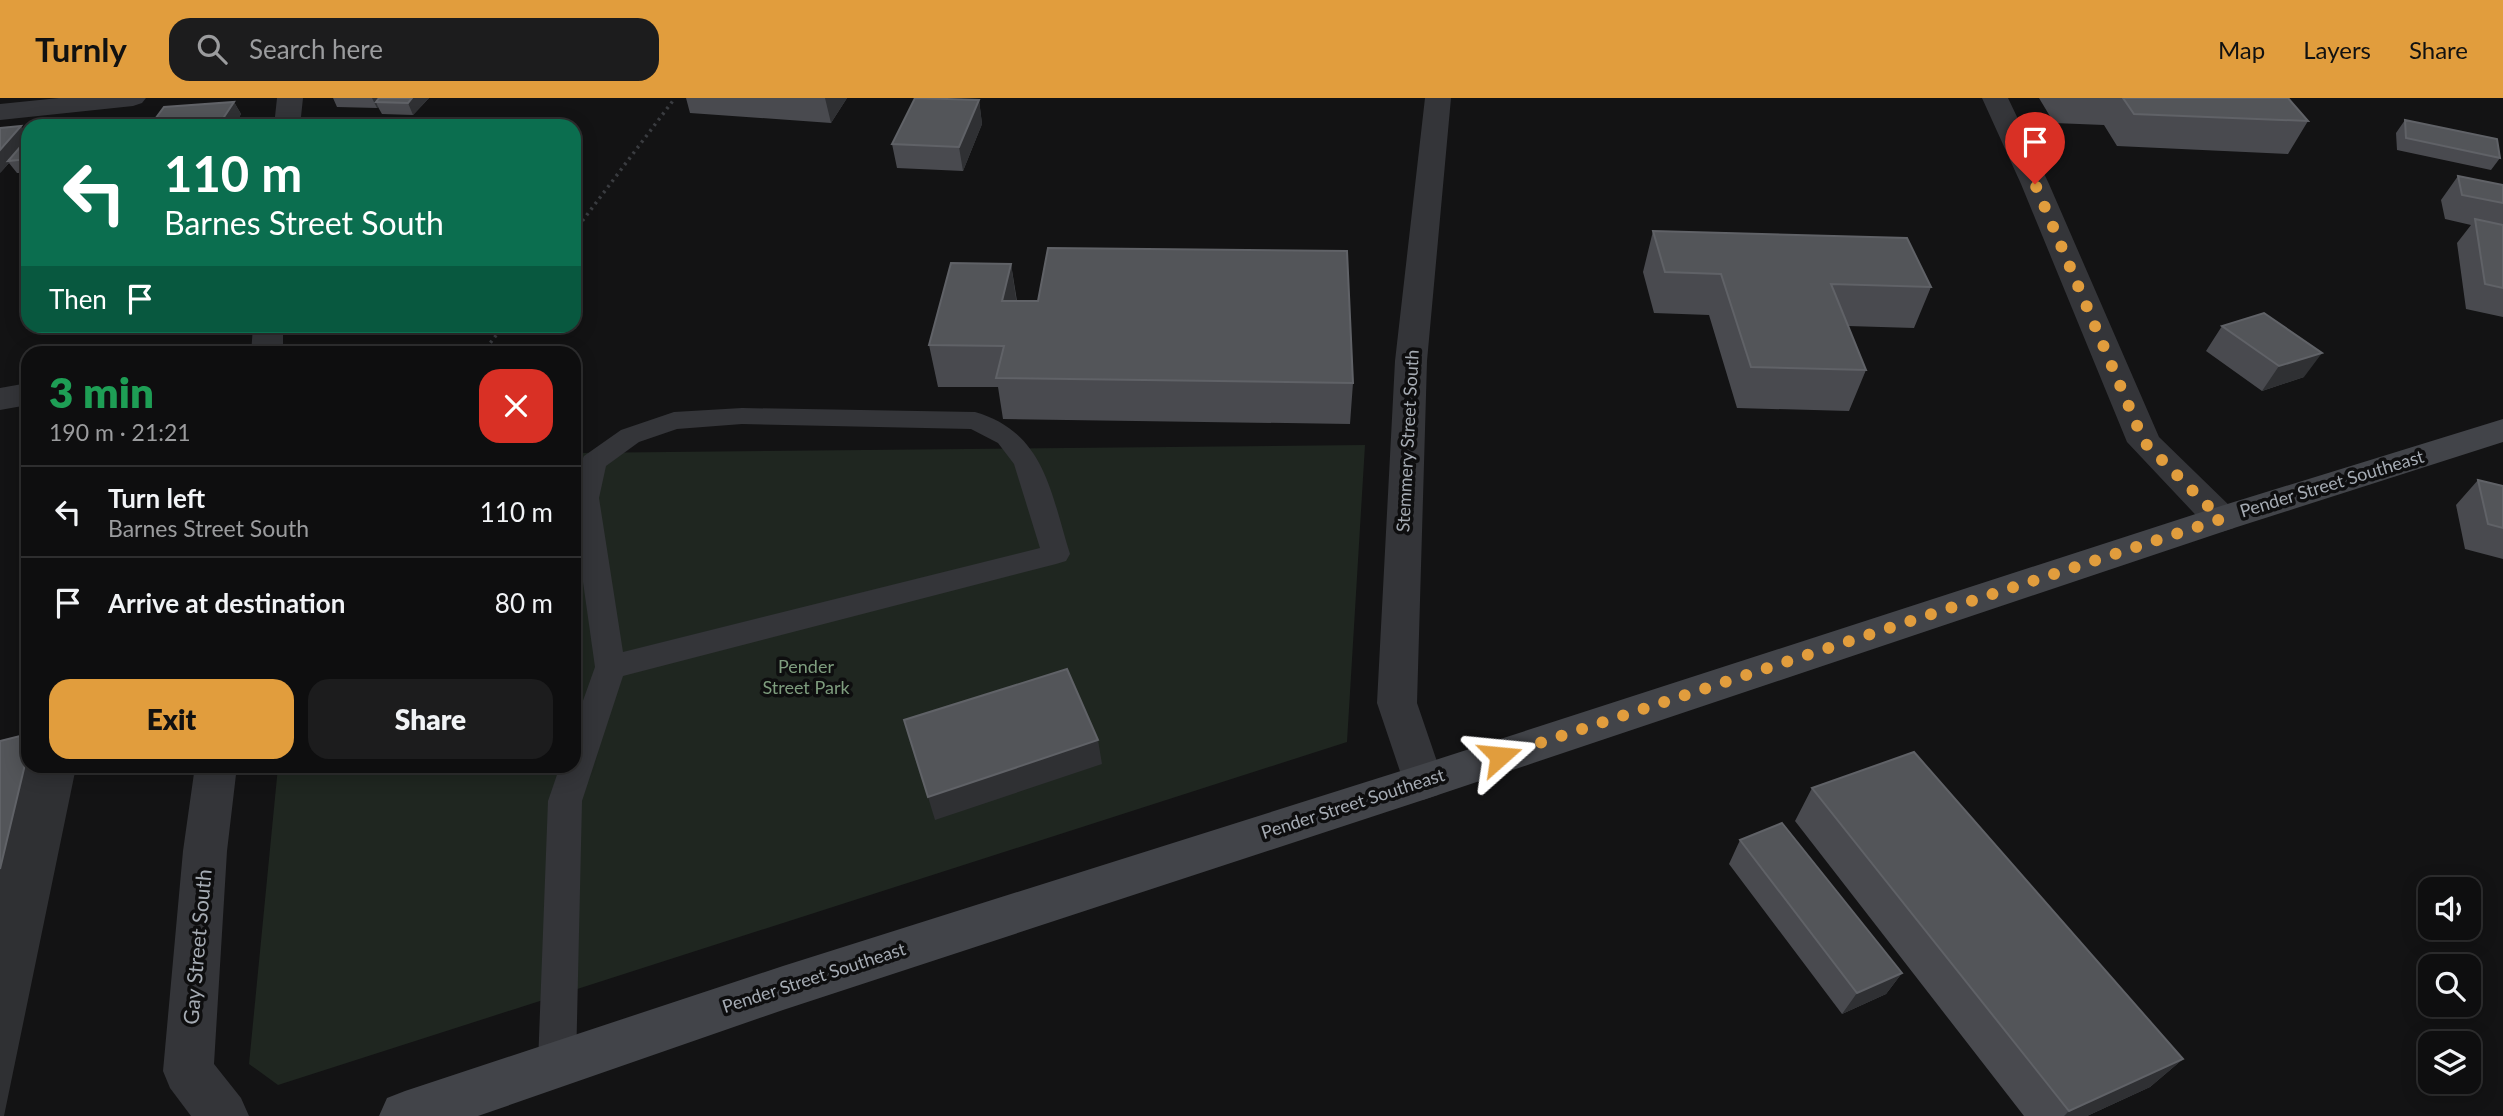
<!DOCTYPE html>
<meta charset="utf-8">
<style>
:root{--surface:#0e0e0f;--page:#1c1c1d;--text:#f1f3f6;--muted:#9b9c9e;--line:#2e2e2f;--accent:#e19d3d}
body{margin:0;font-family:Lato,sans-serif;background:var(--page);color:var(--text);height:100vh;display:flex;flex-direction:column;font-size:26px;white-space:nowrap}
*{box-sizing:border-box;margin:0}
p{font-size:23px;color:var(--muted)}
.icon{flex:none;width:38px;height:38px;fill:none;stroke:currentColor;stroke-width:2;stroke-linecap:round;stroke-linejoin:round}
.map{position:relative;flex:1;overflow:hidden}
.details{position:absolute;left:21px;top:248px;width:560px;height:427px;display:flex;flex-direction:column;background:var(--surface);border-radius:21px;box-shadow:0 4px 18px #0003,0 0 0 2px var(--line)}
.details>*{flex:none}
.hud{position:absolute;left:21px;top:21px;width:560px;height:214px;border-radius:21px;box-shadow:0 4px 18px #0003,0 0 0 2px var(--line);background:#0b6e4f;color:#fff;overflow:hidden}
.tools{position:absolute;left:2418px;top:779px;display:grid;gap:14px}
.tools a{display:grid;place-items:center;width:63px;height:63px;border-radius:14px;background:var(--surface);box-shadow:0 4px 18px #0003,0 0 0 2px var(--line);font-size:35px}
.pin{position:absolute;display:grid;place-items:center;width:60px;height:60px;color:#fff;margin:-72px -30px;border-radius:50% 50% 50% 0;rotate:-45deg;box-shadow:0 0 7px #0007}
.pin .icon{rotate:45deg}
.me{position:absolute;width:77px;margin:-38px;rotate:72deg;stroke-linejoin:round;filter:drop-shadow(0 0 5px #0008)}
.turn{display:flex;align-items:center;gap:24px;height:147px;padding:0 28px;font-size:32px}
.turn .icon{width:91px;height:91px;stroke-width:2.5}
.turn b{display:block;font-size:49px;line-height:60px}
.then{display:flex;align-items:center;height:66px;padding:0 28px;background:#0003;gap:14px;font-size:26px}
.round{display:grid;place-items:center;flex:none;width:74px;height:74px;border-radius:21px;background:var(--page)}
.headline{display:flex;align-items:center;justify-content:space-between;height:119px;padding:0 28px}
h1{font-size:42px;font-weight:800;line-height:52px;color:#1e9e55}
.action{display:flex;gap:14px;margin-top:auto;padding:14px 28px}
.action a{flex:1;height:80px;border-radius:21px;background:var(--accent);color:#111;font-size:28px;font-weight:800;line-height:80px;text-align:center}
.action a+a{background:var(--page);color:var(--text)}
ul{padding:0;list-style:none}
li{display:flex;align-items:center;gap:21px;height:91px;padding:0 28px;border-top:2px solid var(--line)}
li div{flex:1}
li b{display:block;font-size:26px}
li em{font-style:normal}
header{display:flex;align-items:center;gap:42px;box-sizing:border-box;height:98px;padding:0 35px;background:var(--accent);color:#111}
header strong{font-size:33px}
nav{display:flex;gap:38px;margin-inline-start:auto;font-size:24px}
.search{width:490px;height:63px;background:var(--page);display:flex;align-items:center;gap:18px;box-sizing:border-box;padding:0 24px;border-radius:21px;color:var(--muted);font-size:26px}
.map>svg:first-child{display:block}
.green{fill:#1f2620}
.lines{fill:none;stroke-linecap:round;stroke-linejoin:round}
.path{stroke:#3a3c40;stroke-width:3.5;stroke-dasharray:2.5 4.5;stroke-linecap:butt}
.lane{fill:#343539;fill-rule:evenodd}
.street{fill:#343539;fill-rule:evenodd}
.secondary{fill:#424449;fill-rule:evenodd}
.wall{fill:#494a4f}
.shaded-wall{fill:#2f3033}
.building{fill:#535559;stroke:#606267;stroke-width:2}
.route{stroke:#e19d3d;stroke-width:12;stroke-dasharray:0 21.6}
.labels{text-anchor:middle;stroke-width:7;stroke-linejoin:round;paint-order:stroke}
.street-label{font-size:18px;fill:#a5abb3;stroke:#0e0e0f}
.park-label{font-size:18px;fill:#7e9d7e;stroke:#0e0e0f}
.near-street-label{font-size:21px;fill:#a5abb3;stroke:#0e0e0f}
</style>
<header>
<strong>Turnly</strong>
<div class="search"><svg class="icon" aria-label="search" viewBox="0 0 24 24"><circle cx="10" cy="10" r="6"/><path d="M15 15l6 6"/></svg>Search here</div>
<nav><a>Map</a><a>Layers</a><a>Share</a></nav>
</header>
<div class="map">
<svg width="2503" height="1018" viewBox="0 0 2503 1018">
<rect width="100%" height="100%" fill="#131314"/>
<path class="green" d="M1365,347L1347,644L278,987L249,966L278,669L574,668V355Z"/>
<g class="lines">
<path class="path" d="M574,134L675,0
M482,256L503,228"/>
<path class="lane" d="M742,310L975,314C1045,334 1051,396 1070,456L1066,463L1056,466L623,578L582,703L576,966L571,979L557,985L543,979L538,966L548,703L560,668H574V628L595,569L574,420V389L581,364L584,358L621,332L674,314ZM742,326L971,331L998,345L1014,366L1040,450L623,554L599,400L606,368L639,344L677,331Z"/>
<path class="street" d="M59,0H146L142,5L133,8L0,22V6Z
M277,0H303L300,28H274Z
M1425,0H1451L1427,263L1417,605L1444,684L1438,697L1423,702L1408,697L1377,605L1395,263Z
M1982,0H2008L2049,86L2159,339L2234,412L2239,421L2234,430L2221,434L2208,430L2127,344L2021,86Z
M253,228H283V256H251Z
M28,285V307L0,312V290Z
M195,668H237L227,753L214,966L241,1000L249,1018H191L170,990L163,973L183,753Z"/>
<path class="secondary" d="M2503,321V344L2234,430L1423,702L783,912L478,1018H379L387,1000L405,993L783,868L1423,666L2208,412Z"/>
</g>
<path class="wall" d="M333,0H429L413,17L382,16L378,9L377,10L337,9Z
M686,0H847L831,25L690,15Z
M2039,0H2288L2308,23L2288,56L2117,48L2104,27L2054,25Z
M979,2L982,26L963,73L897,70L892,46Z
M234,4L241,16L234,28H150Z
M2405,22L2500,60L2491,72L2397,52L2396,35Z
M21,28L28,38V75H17L9,65L0,75Z
M2458,78L2503,87V219L2466,211L2457,145L2471,127L2445,121L2441,102Z
M1653,133L1931,189L1914,230L1848,228L1866,272L1849,313L1737,310L1709,217L1654,215L1643,174Z
M1011,166L1017,203L1353,285L1350,326L1003,321L998,289H938L929,247Z
M2222,228L2304,279L2262,293L2206,253Z
M2478,382L2503,388V461L2465,451L2456,407Z
M1812,690L2183,961L2150,989L2087,1018H2024L1795,723Z
M1740,742L1902,875L1886,896L1842,916L1729,766Z"/>
<path class="shaded-wall" d="M372,0H386L376,4L378,9L377,10Z
M412,0H429L413,17L408,5Z
M825,0H847L831,25Z
M979,2L982,26L963,73L959,49Z
M234,4L241,16L234,28H222L220,25Z
M116,22L120,28H111Z
M21,28L28,38V43L8,63L9,65L0,75V52Z
M1011,166L1017,207L1002,203Z
M2322,255L2304,279L2262,293L2279,268Z
M1098,642L1102,666L935,722L928,699Z
M28,654V668H69L75,674L4,1018H0V771Z
M1902,875L1886,896L1842,916L1857,895Z
M2183,961L2150,989L2087,1018H2064L2069,1013Z"/>
<path class="building" d="M379,0H412L408,5L376,4Z
M915,0L979,2L959,49L892,46Z
M2123,0H2288L2308,23L2134,16Z
M234,4L220,25L172,28H150L164,9Z
M116,22L111,28H79L83,24Z
M2405,22L2497,41L2500,60L2406,40Z
M69,24L66,28H39L41,25Z
M21,28L0,52V30Z
M28,40V61L8,63Z
M2458,78L2503,87V105L2462,97Z
M2475,121L2503,127V190L2485,186Z
M1653,133L1907,140L1931,189L1831,186L1866,272L1751,269L1721,176L1665,174Z
M1048,150L1347,153L1353,285L996,280L1004,248L929,247L951,165L1011,166L1002,203H1038Z
M2264,215L2322,255L2279,268L2222,228Z
M2478,382L2503,388V430L2488,426Z
M1067,571L1098,642L928,699L904,622Z
M28,636V654L0,771V643Z
M1914,654L2183,961L2069,1013L1812,690Z
M1782,725L1902,875L1857,895L1740,742Z"/>
<g class="lines">
<path class="route" d="M1500,658L2221,421L2144,344L2035,86"/>
</g>
<g class="labels">
<g class="street-label">
<text transform="translate(1408 343) rotate(-87)" y="6">Stemmery Street South</text>
<text transform="translate(2332 386) rotate(-17)" y="6">Pender Street Southeast</text>
<text transform="translate(1353 706) rotate(-18)" y="6">Pender Street Southeast</text>
<text transform="translate(814 880) rotate(-18)" y="6">Pender Street Southeast</text>
</g>
<g class="park-label">
<text x="806" y="575">Pender<tspan x="806" dy="21">Street Park</tspan></text>
</g>
<g class="near-street-label">
<text transform="translate(198 849) rotate(-85)" y="7">Gay Street South</text>
</g>
</g>
</svg>
<div class="tools">
<a><svg class="icon" aria-label="sound" viewBox="0 0 24 24"><path d="M4 9h4l5-4v14l-5-4H4zM17 9q2 3 0 6"/></svg></a>
<a><svg class="icon" aria-label="search" viewBox="0 0 24 24"><circle cx="10" cy="10" r="6"/><path d="M15 15l6 6"/></svg></a>
<a><svg class="icon" aria-label="layers" viewBox="0 0 24 24"><path d="M12 4l9 5-9 5-9-5zM3 14l9 5 9-5"/></svg></a>
</div>
<div class="pin" style="left:2035px;top:86px;background:#d93025"><svg class="icon" aria-label="arrive" viewBox="0 0 24 24"><path d="M6 21V4h12l-3 4 3 4H6"/></svg></div>
<svg class="me" style="left:1500px;top:658px" viewBox="-20 -20 40 40"><path d="M0-17L14 15 0 8-14 15z" fill="#e19d3d" stroke="#fff" stroke-width="4"/></svg>
<div class="hud">
<div class="turn"><svg class="icon" aria-label="left" viewBox="0 0 24 24"><path d="M17 20v-9H6M10 6l-5 5 5 5"/></svg><div><b>110 m</b>Barnes Street South</div></div>
<div class="then">Then<svg class="icon" aria-label="arrive" viewBox="0 0 24 24"><path d="M6 21V4h12l-3 4 3 4H6"/></svg></div>
</div>
<section class="details">
<div class="headline"><div><h1>3 min</h1><p>190 m · 21:21</p></div><a class="round" style="background:#d93025;color:#fff"><svg class="icon" aria-label="close" viewBox="0 0 24 24"><path d="M6 6l12 12M18 6L6 18"/></svg></a></div>
<ul>
<li><svg class="icon" aria-label="left" viewBox="0 0 24 24"><path d="M17 20v-9H6M10 6l-5 5 5 5"/></svg><div><b>Turn left</b><p>Barnes Street South</p></div><em>110 m</em></li>
<li><svg class="icon" aria-label="arrive" viewBox="0 0 24 24"><path d="M6 21V4h12l-3 4 3 4H6"/></svg><div><b>Arrive at destination</b></div><em>80 m</em></li>
</ul>
<div class="action"><a>Exit</a><a>Share</a></div>
</section>
</div>
